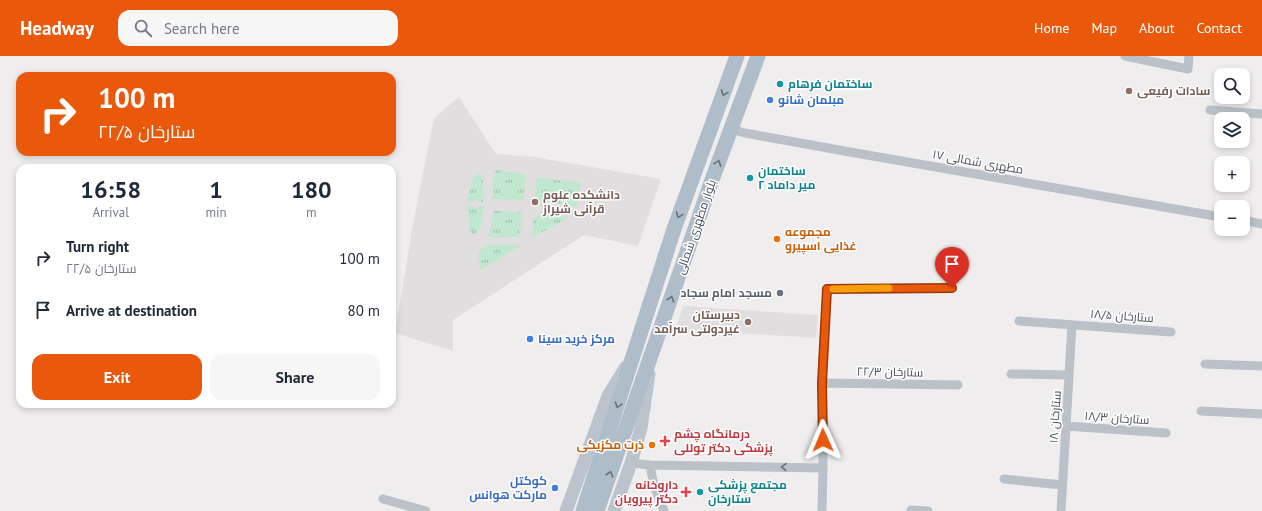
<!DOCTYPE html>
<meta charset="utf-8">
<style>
:root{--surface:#fff;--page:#f6f6f7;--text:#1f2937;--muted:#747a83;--accent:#ea580c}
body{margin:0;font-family:"PT Sans",Cairo,sans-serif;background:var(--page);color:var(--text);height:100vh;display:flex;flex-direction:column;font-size:15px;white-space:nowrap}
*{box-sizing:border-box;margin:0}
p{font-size:13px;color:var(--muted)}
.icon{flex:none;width:22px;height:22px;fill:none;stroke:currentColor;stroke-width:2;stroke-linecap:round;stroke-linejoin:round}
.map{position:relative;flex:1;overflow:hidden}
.details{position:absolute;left:16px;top:108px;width:380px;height:244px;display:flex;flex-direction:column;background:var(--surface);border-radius:12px;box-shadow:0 2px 6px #0003}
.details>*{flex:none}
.hud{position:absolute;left:16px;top:16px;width:380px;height:84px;border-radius:12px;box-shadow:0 2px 6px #0003;background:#ea580c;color:#fff;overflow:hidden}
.controls{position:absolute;left:1214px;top:12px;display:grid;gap:8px}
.controls a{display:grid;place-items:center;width:36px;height:36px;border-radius:8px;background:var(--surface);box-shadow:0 2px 6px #0003;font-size:20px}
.pin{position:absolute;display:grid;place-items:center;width:34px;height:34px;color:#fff;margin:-41px -17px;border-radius:50% 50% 50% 0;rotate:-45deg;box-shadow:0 0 4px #0007}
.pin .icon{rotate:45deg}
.me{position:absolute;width:44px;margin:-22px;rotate:359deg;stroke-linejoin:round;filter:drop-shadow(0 0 3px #0008)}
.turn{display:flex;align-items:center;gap:14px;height:84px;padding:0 16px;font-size:18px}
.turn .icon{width:52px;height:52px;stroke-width:2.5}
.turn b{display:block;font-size:28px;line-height:34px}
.eta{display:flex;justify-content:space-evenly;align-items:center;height:68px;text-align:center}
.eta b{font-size:24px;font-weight:700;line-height:28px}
.action{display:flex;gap:8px;margin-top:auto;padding:8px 16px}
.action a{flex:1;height:46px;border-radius:12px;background:var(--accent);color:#fff;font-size:16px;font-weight:700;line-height:46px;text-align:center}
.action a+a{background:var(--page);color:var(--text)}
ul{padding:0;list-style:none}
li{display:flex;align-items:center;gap:12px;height:52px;padding:0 16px}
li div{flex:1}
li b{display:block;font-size:15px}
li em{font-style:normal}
header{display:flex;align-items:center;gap:24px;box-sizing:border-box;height:56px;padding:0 20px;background:var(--accent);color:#fff}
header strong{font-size:19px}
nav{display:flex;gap:22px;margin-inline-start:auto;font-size:14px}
.search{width:280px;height:36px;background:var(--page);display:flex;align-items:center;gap:10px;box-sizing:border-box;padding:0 14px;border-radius:12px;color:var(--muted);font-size:15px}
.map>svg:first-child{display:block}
.education{fill:#e0dede}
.grass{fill:url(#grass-tufts)}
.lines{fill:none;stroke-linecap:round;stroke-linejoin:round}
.minor{stroke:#bac1c8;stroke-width:9}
.secondary{stroke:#bbc4cd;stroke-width:13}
.primary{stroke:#afbdc9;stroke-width:15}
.oneway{stroke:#66717a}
.oneway2{stroke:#6a727a}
.route-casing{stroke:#983908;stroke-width:10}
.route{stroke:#ea580c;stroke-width:7}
.slow{stroke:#f59e0b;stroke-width:7}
.culture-dot{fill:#0f9aa8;stroke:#fff;stroke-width:1.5}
.education-dot{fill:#8d6e63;stroke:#fff;stroke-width:1.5}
.shop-dot{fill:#3f7fe0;stroke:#fff;stroke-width:1.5}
.food-dot{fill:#e8710a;stroke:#fff;stroke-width:1.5}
.worship-dot{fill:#6b7280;stroke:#fff;stroke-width:1.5}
.health-dot{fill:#e0444e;stroke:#fff;stroke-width:1.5}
.labels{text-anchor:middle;stroke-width:3;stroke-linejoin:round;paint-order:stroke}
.culture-label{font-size:12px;font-weight:bold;fill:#0d838f;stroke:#fff;text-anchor:start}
.education-label{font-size:12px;font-weight:bold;fill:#785e54;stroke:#fff;text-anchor:start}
.shop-label{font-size:12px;font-weight:bold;fill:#366cbe;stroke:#fff;text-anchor:start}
.street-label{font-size:12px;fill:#475058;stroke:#fff}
.food-label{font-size:12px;font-weight:bold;fill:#c56008;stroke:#fff;text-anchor:start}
.worship-label{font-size:12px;font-weight:bold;fill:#5b616d;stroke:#fff;text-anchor:end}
.health-label{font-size:12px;font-weight:bold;fill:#be3a42;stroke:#fff;text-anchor:start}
</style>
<header>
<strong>Headway</strong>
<div class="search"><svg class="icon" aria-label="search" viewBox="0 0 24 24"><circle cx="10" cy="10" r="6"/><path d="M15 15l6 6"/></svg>Search here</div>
<nav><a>Home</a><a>Map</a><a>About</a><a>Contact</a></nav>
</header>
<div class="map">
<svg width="1262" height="455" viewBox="0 0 1262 455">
<defs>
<pattern id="grass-tufts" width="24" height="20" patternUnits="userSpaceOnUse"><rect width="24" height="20" fill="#c0e8ce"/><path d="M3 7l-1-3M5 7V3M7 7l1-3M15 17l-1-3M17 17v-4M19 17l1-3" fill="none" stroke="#9ebeaa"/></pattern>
</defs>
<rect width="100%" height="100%" fill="#efeded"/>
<path class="education" d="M459,41L496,98L534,101L661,123L638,190L584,179L453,264V295L395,277L413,168L434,62Z
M683,250L818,259L816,282L676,273Z"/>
<path class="grass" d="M495,114L526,118L523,144L492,143Z
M478,117L483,124L484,146H480L477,143L473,146H467L473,122Z
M537,121L581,127L577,151L535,144Z
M467,149H472L475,153L479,150H484L480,173L474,179L470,175Z
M494,155L521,156L520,181H488Z
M540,159L569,161L532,182L533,164Z
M484,189H522L481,214L478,199Z"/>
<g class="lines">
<path class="minor" d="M1125,0L1188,13L1189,0
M1210,54L1262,58
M731,73L745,77L850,96L1221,161
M1243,164L1262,168
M1019,265L1171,276
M1205,308L1262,310
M1011,318L1069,319
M822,327L958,329
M1201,355L1262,358
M1066,370L1166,377
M631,407L650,409L823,412
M650,409L654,430L664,455
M1004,423L1062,429
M383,443L426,455
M911,454L928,455
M822,455L823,412L822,327L827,233L952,232
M1061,455L1072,269"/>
<path class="secondary" d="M566,455L608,340L626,311
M614,455L631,407L641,372L649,318"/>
<path class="primary" d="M583,455L674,173L737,0
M597,455L713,121L758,0"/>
</g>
<defs><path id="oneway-chevron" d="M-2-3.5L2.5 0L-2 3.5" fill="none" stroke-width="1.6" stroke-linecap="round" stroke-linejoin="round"/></defs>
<g class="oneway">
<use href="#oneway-chevron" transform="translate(724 37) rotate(110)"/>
<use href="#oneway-chevron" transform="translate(718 107) rotate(-70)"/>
<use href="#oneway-chevron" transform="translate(679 159) rotate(110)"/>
<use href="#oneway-chevron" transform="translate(671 243) rotate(-71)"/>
<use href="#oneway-chevron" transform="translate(618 349) rotate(108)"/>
<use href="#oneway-chevron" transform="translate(610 418) rotate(-71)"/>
</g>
<use class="oneway2" href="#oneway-chevron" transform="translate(784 411) rotate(-179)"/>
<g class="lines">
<defs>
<path id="route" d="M823,384L822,327L827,233L952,232"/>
</defs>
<use href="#route" class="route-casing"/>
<use href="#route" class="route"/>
<path class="slow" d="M833,233L889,232"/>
</g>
<g class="culture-dot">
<circle cx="780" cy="28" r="4"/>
<circle cx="750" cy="122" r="4"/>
<circle cx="700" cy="436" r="4"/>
</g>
<g class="education-dot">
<circle cx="1129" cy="35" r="4"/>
<circle cx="535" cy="146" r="4"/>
<circle cx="748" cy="266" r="4"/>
</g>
<g class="shop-dot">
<circle cx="770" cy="44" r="4"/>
<circle cx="530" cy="283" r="4"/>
<circle cx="555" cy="432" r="4"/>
</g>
<g class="food-dot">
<circle cx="777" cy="183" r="4"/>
<circle cx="652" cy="389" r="4"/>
</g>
<circle class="worship-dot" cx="780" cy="237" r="4"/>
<g class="health-dot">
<path d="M663 379h4v4h4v4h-4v4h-4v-4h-4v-4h4z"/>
<path d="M684 430h4v4h4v4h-4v4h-4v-4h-4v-4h4z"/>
</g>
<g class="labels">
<g class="culture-label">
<text x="788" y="32">ساختمان فرهام</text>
<text x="758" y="119">ساختمان<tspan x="758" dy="14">میر داماد ۲</tspan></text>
<text x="708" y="433">مجتمع پزشکی<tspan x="708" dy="14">ستارخان</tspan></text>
</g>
<g class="education-label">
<text x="1137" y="39">سادات رفیعی</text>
<text x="543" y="143">دانشکده علوم<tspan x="543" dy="14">قرآنی شیراز</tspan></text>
<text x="740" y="263" text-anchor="end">دبیرستان<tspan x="740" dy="14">غیردولتی سرآمد</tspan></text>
</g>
<g class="shop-label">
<text x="778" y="48">مبلمان شانو</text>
<text x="538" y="287">مرکز خرید سینا</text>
<text x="547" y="429" text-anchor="end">کوکتل<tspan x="547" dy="14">مارکت هوانس</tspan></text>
</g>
<g class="street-label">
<text transform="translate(978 106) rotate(10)" y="4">۱۷ مطهری شمالی</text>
<text transform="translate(696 171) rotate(-71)" y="4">بلوار مطهرى شمالى</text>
<text transform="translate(1122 260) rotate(4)" y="4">۱۸/۵ ستارخان</text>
<text transform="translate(890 316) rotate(1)" y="4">۲۲/۳ ستارخان</text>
<text transform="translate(1055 361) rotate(-86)" y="4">۱۸ ستارخان</text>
<text transform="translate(1117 362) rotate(4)" y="4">۱۸/۳ ستارخان</text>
</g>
<g class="food-label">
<text x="785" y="180">مجموعه<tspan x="785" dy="14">غذایی اسپیرو</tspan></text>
<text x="644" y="393" text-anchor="end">ذرت مکزیکی</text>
</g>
<g class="worship-label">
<text x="772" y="241">مسجد امام سجاد</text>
</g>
<g class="health-label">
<text x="674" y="382">درمانگاه چشم<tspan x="674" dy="14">پزشكی دكتر توللی</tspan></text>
<text x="678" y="433" text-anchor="end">داروخانه<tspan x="678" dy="14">دکتر پیرویان</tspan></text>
</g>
</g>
</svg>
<div class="controls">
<a><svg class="icon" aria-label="search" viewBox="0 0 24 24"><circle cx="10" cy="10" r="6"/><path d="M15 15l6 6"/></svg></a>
<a><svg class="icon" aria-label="layers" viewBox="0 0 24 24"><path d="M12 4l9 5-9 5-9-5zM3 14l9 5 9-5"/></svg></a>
<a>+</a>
<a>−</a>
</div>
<div class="pin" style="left:952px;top:232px;background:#d93025"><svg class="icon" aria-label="arrive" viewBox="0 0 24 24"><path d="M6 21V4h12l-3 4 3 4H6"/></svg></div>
<svg class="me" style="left:823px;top:384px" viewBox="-20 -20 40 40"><path d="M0-17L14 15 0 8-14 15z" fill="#ea580c" stroke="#fff" stroke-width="4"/></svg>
<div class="hud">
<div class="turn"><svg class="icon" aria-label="right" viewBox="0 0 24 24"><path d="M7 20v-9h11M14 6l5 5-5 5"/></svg><div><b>100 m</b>۲۲/۵ ستارخان</div></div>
</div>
<section class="details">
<div class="eta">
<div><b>16:58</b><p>Arrival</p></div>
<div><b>1</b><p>min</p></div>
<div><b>180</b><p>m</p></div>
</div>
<ul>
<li><svg class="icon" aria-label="right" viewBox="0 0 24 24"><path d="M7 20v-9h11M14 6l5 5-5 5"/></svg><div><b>Turn right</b><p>۲۲/۵ ستارخان</p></div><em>100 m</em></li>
<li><svg class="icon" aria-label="arrive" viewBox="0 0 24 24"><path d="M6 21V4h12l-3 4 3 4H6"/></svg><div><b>Arrive at destination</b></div><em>80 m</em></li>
</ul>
<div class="action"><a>Exit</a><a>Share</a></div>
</section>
</div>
